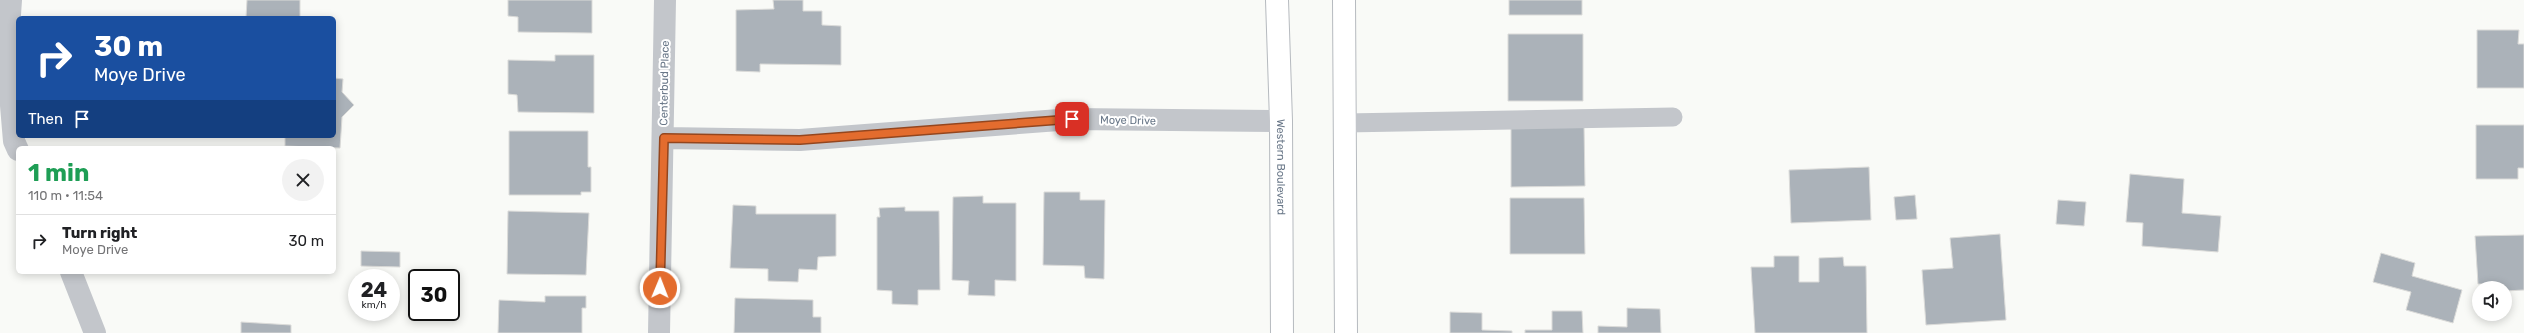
<!DOCTYPE html>
<meta charset="utf-8">
<style>
:root{--surface:#fff;--page:#f2f2f2;--text:#202124;--muted:#757577;--line:#e0e0e0}
body{margin:0;font-family:Rubik,sans-serif;background:var(--page);color:var(--text);height:100vh;display:flex;flex-direction:column;font-size:15px;white-space:nowrap}
*{box-sizing:border-box;margin:0}
p{font-size:13px;color:var(--muted)}
.icon{flex:none;width:22px;height:22px;fill:none;stroke:currentColor;stroke-width:2;stroke-linecap:round;stroke-linejoin:round}
.map{position:relative;flex:1;overflow:hidden}
.side{position:absolute;left:16px;top:146px;width:320px;height:128px;display:flex;flex-direction:column;background:var(--surface);border-radius:6px;box-shadow:0 2px 10px #0003}
.side>*{flex:none}
.top-card{position:absolute;left:16px;top:16px;width:320px;height:122px;border-radius:6px;box-shadow:0 2px 10px #0003;background:#1a4fa0;color:#fff;overflow:hidden}
.tools{position:absolute;left:2472px;top:281px;display:grid;gap:8px}
.tools a{display:grid;place-items:center;width:40px;height:40px;border-radius:50%;background:var(--surface);box-shadow:0 2px 10px #0003;font-size:20px}
.speed{position:absolute;left:348px;top:269px;display:flex;gap:8px;font-size:20px;font-weight:700;text-align:center}
.speed>*{display:grid;place-content:center;width:52px;height:52px;border-radius:50%;background:var(--surface);box-shadow:0 2px 10px #0003;line-height:1}
.speed small{font-size:10px;font-weight:400}
.speed .limit{border:2px solid #111;border-radius:6px;background:#fff;color:#111}
.pin{position:absolute;display:grid;place-items:center;width:34px;height:34px;color:#fff;margin:-17px;border-radius:8px;box-shadow:0 2px 6px #0006}
.me{position:absolute;width:44px;margin:-22px;rotate:1deg;stroke-linejoin:round;filter:drop-shadow(0 0 3px #0008)}
.turn{display:flex;align-items:center;gap:14px;height:84px;padding:0 12px;font-size:18px}
.turn .icon{width:52px;height:52px;stroke-width:2.5}
.turn b{display:block;font-size:28px;line-height:34px}
.then{display:flex;align-items:center;height:38px;padding:0 12px;background:#0003;gap:8px;font-size:15px}
.round{display:grid;place-items:center;flex:none;width:42px;height:42px;border-radius:21px;background:var(--page)}
.headline{display:flex;align-items:center;justify-content:space-between;height:68px;padding:0 12px}
h1{font-size:24px;font-weight:700;line-height:30px;color:#1e9e55}
ul{padding:0;list-style:none}
li{display:flex;align-items:center;gap:12px;height:52px;padding:0 12px;border-top:1px solid var(--line)}
li div{flex:1}
li b{display:block;font-size:15px}
li em{font-style:normal}
.map>svg:first-child{display:block}
.building{fill:#abb2b9;stroke:#dbdbd9}
.lines{fill:none;stroke-linecap:round;stroke-linejoin:round}
.primary-casing{stroke:#b6babf;stroke-width:24}
.service{stroke:#c3c6cb;stroke-width:19}
.minor{stroke:#c3c6cb;stroke-width:22}
.primary{stroke:#fff;stroke-width:22}
.route-casing{stroke:#94461e;stroke-width:10}
.route{stroke:#e36c2e;stroke-width:7}
.labels{text-anchor:middle;stroke-width:4;stroke-linejoin:round;paint-order:stroke}
.street-label{font-size:11px;fill:#697788;stroke:#fff}
</style>
<div class="map">
<svg width="2524" height="333" viewBox="0 0 2524 333">
<rect width="100%" height="100%" fill="#f9faf7"/>
<path class="building" d="M247,0H300V18H246Z
M508,0H592V33L518,32V17L508,16Z
M773,0H803V11H822V25L841,26V65L760,64V72L736,71V10L774,9Z
M1509,0H1582V15H1509Z
M2477,30H2519L2518,44H2524V88H2477Z
M1508,34H1583V101H1508Z
M555,55H594V113L518,112L517,95L508,94V60L555,61Z
M334,78L343,79L342,92L354,105L342,117L340,148L285,146V136H334Z
M2476,125H2524V168H2518V179H2476Z
M1584,126L1585,186L1511,187V127Z
M509,131H588V167H591V192H581V195H509Z
M1869,167L1871,220L1791,223L1789,170Z
M2130,174L2184,179L2182,213L2221,216L2218,252L2142,246L2143,223L2126,222Z
M1044,192H1080V200H1105L1104,279L1085,278L1084,266L1043,265Z
M1915,195L1917,219L1896,220L1894,197Z
M983,196V203H1016V281L995,280V296L968,295L969,281L952,280L953,197Z
M1510,198H1584L1585,254H1510Z
M2058,200L2086,202L2084,226L2056,224Z
M733,205L756,206V214H836V256L818,257L817,270L799,269L798,282L768,281V269L730,268Z
M905,207V211H939L940,290H918V305L892,304V291L877,290V217H880L879,208Z
M508,211L589,213L586,275L507,274Z
M2000,234L2006,320L1926,325L1922,270L1953,268L1950,238Z
M2524,235V290L2505,291V288H2494V284H2478L2475,236Z
M361,251L400,252V267L361,266Z
M2381,253L2415,263L2412,276L2462,290L2453,323L2406,310L2411,292L2373,282Z
M1774,256H1799V282H1819V258L1843,257L1844,266H1866L1867,333H1755L1751,267H1774Z
M545,296H586V308H582V333H498L499,300L545,302Z
M735,298L813,300V317H821V333H734Z
M1627,308L1660,309L1661,333H1598V326L1627,327Z
M1552,311H1582L1583,333H1525V330H1552Z
M1450,312L1482,313V330L1512,331V333H1450Z
M241,322L291,325V333H241Z"/>
<g class="lines">
<defs>
<g id="primary">
<path id="s1" d="M1277,0L1281,121L1282,333"/>
<path d="M1344,0L1346,333"/>
</g>
</defs>
<use href="#primary" class="primary-casing"/>
<path class="service" d="M1345,123L1673,117"/>
<path class="minor" d="M11,0L7,58L14,141L18,150
M664,138L800,140L1072,119L1281,121
M71,272L95,333
M659,333L665,0"/>
<use href="#primary" class="primary"/>
</g>
<g class="lines">
<defs>
<path id="route" d="M660,288L664,138L800,140L1072,119"/>
</defs>
<use href="#route" class="route-casing"/>
<use href="#route" class="route"/>
</g>
<g class="labels">
<g class="street-label">
<text transform="translate(664 83) rotate(-89)" y="4">Centerbud Place</text>
<text transform="translate(1128 120) rotate(1)" y="4">Moye Drive</text>
<text dy="4" stroke="none"><textPath href="#s1" startOffset="167">Western Boulevard</textPath></text>
</g>
</g>
</svg>
<div class="tools">
<a><svg class="icon" aria-label="sound" viewBox="0 0 24 24"><path d="M4 9h4l5-4v14l-5-4H4zM17 9q2 3 0 6"/></svg></a>
</div>
<div class="speed"><div>24<small>km/h</small></div><div class="limit">30</div></div>
<div class="pin" style="left:1072px;top:119px;background:#d93025"><svg class="icon" aria-label="arrive" viewBox="0 0 24 24"><path d="M6 21V4h12l-3 4 3 4H6"/></svg></div>
<svg class="me" style="left:660px;top:288px" viewBox="-20 -20 40 40"><circle r="17" fill="#e36c2e" stroke="#fff" stroke-width="3"/><path d="M0-11L8 9 0 5-8 9z" fill="#fff"/></svg>
<div class="top-card">
<div class="turn"><svg class="icon" aria-label="right" viewBox="0 0 24 24"><path d="M7 20v-9h11M14 6l5 5-5 5"/></svg><div><b>30 m</b>Moye Drive</div></div>
<div class="then">Then<svg class="icon" aria-label="arrive" viewBox="0 0 24 24"><path d="M6 21V4h12l-3 4 3 4H6"/></svg></div>
</div>
<section class="side">
<div class="headline"><div><h1>1 min</h1><p>110 m · 11:54</p></div><a class="round"><svg class="icon" aria-label="close" viewBox="0 0 24 24"><path d="M6 6l12 12M18 6L6 18"/></svg></a></div>
<ul>
<li><svg class="icon" aria-label="right" viewBox="0 0 24 24"><path d="M7 20v-9h11M14 6l5 5-5 5"/></svg><div><b>Turn right</b><p>Moye Drive</p></div><em>30 m</em></li>
</ul>
</section>
</div>
